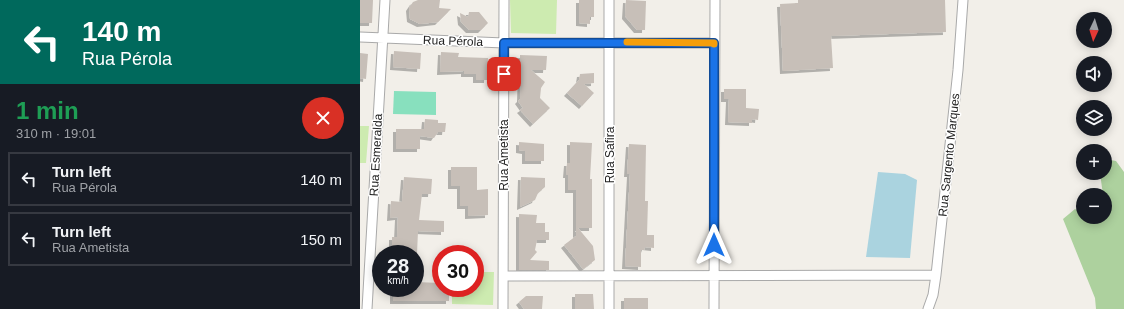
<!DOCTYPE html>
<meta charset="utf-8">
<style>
:root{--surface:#171b24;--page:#242831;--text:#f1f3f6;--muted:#9ea1a6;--line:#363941}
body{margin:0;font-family:Arial,sans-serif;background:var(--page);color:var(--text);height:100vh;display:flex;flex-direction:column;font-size:15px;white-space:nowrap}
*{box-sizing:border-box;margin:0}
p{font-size:13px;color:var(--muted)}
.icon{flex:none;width:22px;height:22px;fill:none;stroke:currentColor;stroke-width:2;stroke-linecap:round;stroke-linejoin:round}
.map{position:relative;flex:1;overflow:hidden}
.side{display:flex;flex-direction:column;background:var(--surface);width:360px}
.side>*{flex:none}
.hud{background:#00695c;color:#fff;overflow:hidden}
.needle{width:26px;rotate:184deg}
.fabs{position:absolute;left:716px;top:12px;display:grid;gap:8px}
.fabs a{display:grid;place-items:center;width:36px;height:36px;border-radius:50%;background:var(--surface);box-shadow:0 2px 10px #0003;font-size:20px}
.speed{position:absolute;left:12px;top:245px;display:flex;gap:8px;font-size:20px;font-weight:700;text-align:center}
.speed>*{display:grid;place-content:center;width:52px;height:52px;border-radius:50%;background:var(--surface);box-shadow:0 2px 10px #0003;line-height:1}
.speed small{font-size:10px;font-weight:400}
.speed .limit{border:6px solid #d22;background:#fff;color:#111}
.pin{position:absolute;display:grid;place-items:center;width:34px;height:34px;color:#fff;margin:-17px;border-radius:8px;box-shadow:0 2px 6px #0006}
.me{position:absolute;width:44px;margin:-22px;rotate:0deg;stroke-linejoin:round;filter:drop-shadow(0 0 3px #0008)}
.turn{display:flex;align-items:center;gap:14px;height:84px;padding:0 16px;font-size:18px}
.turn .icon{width:52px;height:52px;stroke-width:2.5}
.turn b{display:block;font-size:28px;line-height:34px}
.round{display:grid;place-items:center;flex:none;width:42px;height:42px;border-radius:21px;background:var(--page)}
.overview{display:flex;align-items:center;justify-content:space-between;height:68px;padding:0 16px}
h1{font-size:24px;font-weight:700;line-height:30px;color:#1e9e55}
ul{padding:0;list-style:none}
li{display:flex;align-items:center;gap:12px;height:54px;margin:0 8px 6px;padding:0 8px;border:2px solid var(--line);border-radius:0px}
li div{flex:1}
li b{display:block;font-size:15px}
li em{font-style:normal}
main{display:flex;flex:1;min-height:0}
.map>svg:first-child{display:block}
.grass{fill:#cdebb0}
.forest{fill:#add19e}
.pitch{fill:#88e0be}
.water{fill:#aad3df}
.building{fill:#c7bfb8;filter:url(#shadow)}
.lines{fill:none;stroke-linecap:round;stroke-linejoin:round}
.minor-casing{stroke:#a9a9a9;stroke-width:11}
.minor{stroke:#fff;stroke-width:9}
.route-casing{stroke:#114b97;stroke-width:10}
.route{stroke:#1a73e8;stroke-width:7}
.slow{stroke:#f59e0b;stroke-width:7}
.labels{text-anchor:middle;stroke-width:3;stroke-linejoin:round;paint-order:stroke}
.street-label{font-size:12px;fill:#222;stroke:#fff}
</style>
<main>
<section class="side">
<div class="hud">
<div class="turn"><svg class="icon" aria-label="left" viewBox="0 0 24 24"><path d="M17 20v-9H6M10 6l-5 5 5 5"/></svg><div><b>140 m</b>Rua Pérola</div></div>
</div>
<div class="overview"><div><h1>1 min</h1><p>310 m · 19:01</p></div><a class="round" style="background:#d93025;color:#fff"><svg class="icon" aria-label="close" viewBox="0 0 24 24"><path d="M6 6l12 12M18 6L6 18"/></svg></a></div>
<ul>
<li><svg class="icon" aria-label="left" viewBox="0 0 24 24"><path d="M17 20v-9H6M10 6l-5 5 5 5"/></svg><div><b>Turn left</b><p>Rua Pérola</p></div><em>140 m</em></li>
<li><svg class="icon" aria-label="left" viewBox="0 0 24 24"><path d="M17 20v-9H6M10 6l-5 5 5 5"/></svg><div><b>Turn left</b><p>Rua Ametista</p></div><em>150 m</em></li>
</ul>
</section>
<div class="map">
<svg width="764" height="309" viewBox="0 0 764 309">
<defs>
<filter id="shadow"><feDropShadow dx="-3" dy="3" stdDeviation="0" flood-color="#0004"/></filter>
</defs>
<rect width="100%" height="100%" fill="#f2efe9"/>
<path class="grass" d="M150,0H197L196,34L151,33Z
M0,126H9L6,163H0Z
M115,272H134L133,305L92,304V288H115Z"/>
<path class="forest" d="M745,159L756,161L764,172V309H736L735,298L703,219L715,209L723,214V217H728L734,221L747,216L745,195H743L740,173H745Z"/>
<path class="pitch" d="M34,91L76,92V115L33,114Z"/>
<path class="water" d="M518,172L545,174L557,180L550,258L506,257Z"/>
<path class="building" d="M0,0H13L12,23H0Z
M58,0H80L79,8L91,9L78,22L60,24L50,19L49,8L53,2Z
M219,0H234V17H230V24L219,23Z
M266,0L286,1L285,30H277L265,16Z
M438,0H585L586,32L471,36L473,68L423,71L420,4L438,3Z
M109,12H119L128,23L121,30H109L101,22L100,13L108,17Z
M34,51L61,53L60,69L33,67Z
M81,52L99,53L98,57L128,58L127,80H116V74H104V71L80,72Z
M0,53L8,54L6,79L0,78Z
M160,55L187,56L186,70H171L185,82L181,88L180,98L190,108L173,124L160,110L163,108L158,101L160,99L161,69H160Z
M234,73V83L224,84L234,93L222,106L207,93L219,80L220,74Z
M364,89H386V108L399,109L398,120L392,119V123L368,122L369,99H364Z
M65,119L78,120V123H86L85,132H78L74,138L60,136V149H36V129H64Z
M159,142L184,144V161H165V151L159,150Z
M210,142L232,143L230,179H232V228H218L233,246L235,260L223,269L204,245L216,236V190H208V175H206L207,163H210Z
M269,144L286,145L285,201H288L287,235H294V248L285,247L284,250H281V267L265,266L270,174H267Z
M91,167H117V190L128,189V215L108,216V206H100V186H91Z
M44,177L72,179L71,194H62L59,220L84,221V232L58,231L57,254H32V237H37L38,217L30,218L31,201L42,202Z
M161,177L185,178V187L178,193L175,200L160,207Z
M159,214L177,215L176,223H185V232H189V240H177L175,250L177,252L170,260L189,261V270H159Z
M55,282L81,283V288H89V301H33V288H55Z
M215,294H233L234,309H215Z
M166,296H183L182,309H164L159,302Z
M264,298H288V309H264Z"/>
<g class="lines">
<defs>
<path id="minor" d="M249,0V309
M0,37L144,43H354
M144,276L576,275
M7,309L25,0
M143,309L144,0
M354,309L355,0
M568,309L573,295L576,275L598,70L603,0"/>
</defs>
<use href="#minor" class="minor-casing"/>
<use href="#minor" class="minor"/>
</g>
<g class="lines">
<defs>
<path id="route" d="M144,74V43H354V245"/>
</defs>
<use href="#route" class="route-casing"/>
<use href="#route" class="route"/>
<path class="slow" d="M267,42L354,43V44"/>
</g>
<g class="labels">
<g class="street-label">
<text transform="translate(93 41) rotate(2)" y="4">Rua Pérola</text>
<text transform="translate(16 155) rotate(-87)" y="4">Rua Esmeralda</text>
<text transform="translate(144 155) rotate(-90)" y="4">Rua Ametista</text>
<text transform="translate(250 155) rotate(-90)" y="4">Rua Safira</text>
<text transform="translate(589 155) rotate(-84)" y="4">Rua Sargento Marques</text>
</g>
</g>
</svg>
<div class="fabs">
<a><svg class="needle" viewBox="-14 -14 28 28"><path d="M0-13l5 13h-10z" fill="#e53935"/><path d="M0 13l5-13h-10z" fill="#9ea1a6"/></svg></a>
<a><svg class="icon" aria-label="sound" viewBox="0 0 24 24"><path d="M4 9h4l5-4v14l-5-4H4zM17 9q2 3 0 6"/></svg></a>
<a><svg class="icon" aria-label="layers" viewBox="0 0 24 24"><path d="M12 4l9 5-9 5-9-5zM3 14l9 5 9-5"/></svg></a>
<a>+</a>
<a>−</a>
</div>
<div class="speed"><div>28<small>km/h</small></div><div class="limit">30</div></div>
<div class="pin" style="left:144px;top:74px;background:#d93025"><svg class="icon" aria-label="arrive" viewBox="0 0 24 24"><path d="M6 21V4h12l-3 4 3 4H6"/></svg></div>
<svg class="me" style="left:354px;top:245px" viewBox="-20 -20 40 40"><path d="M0-17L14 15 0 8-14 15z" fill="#1a73e8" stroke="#fff" stroke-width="4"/></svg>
</div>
</main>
